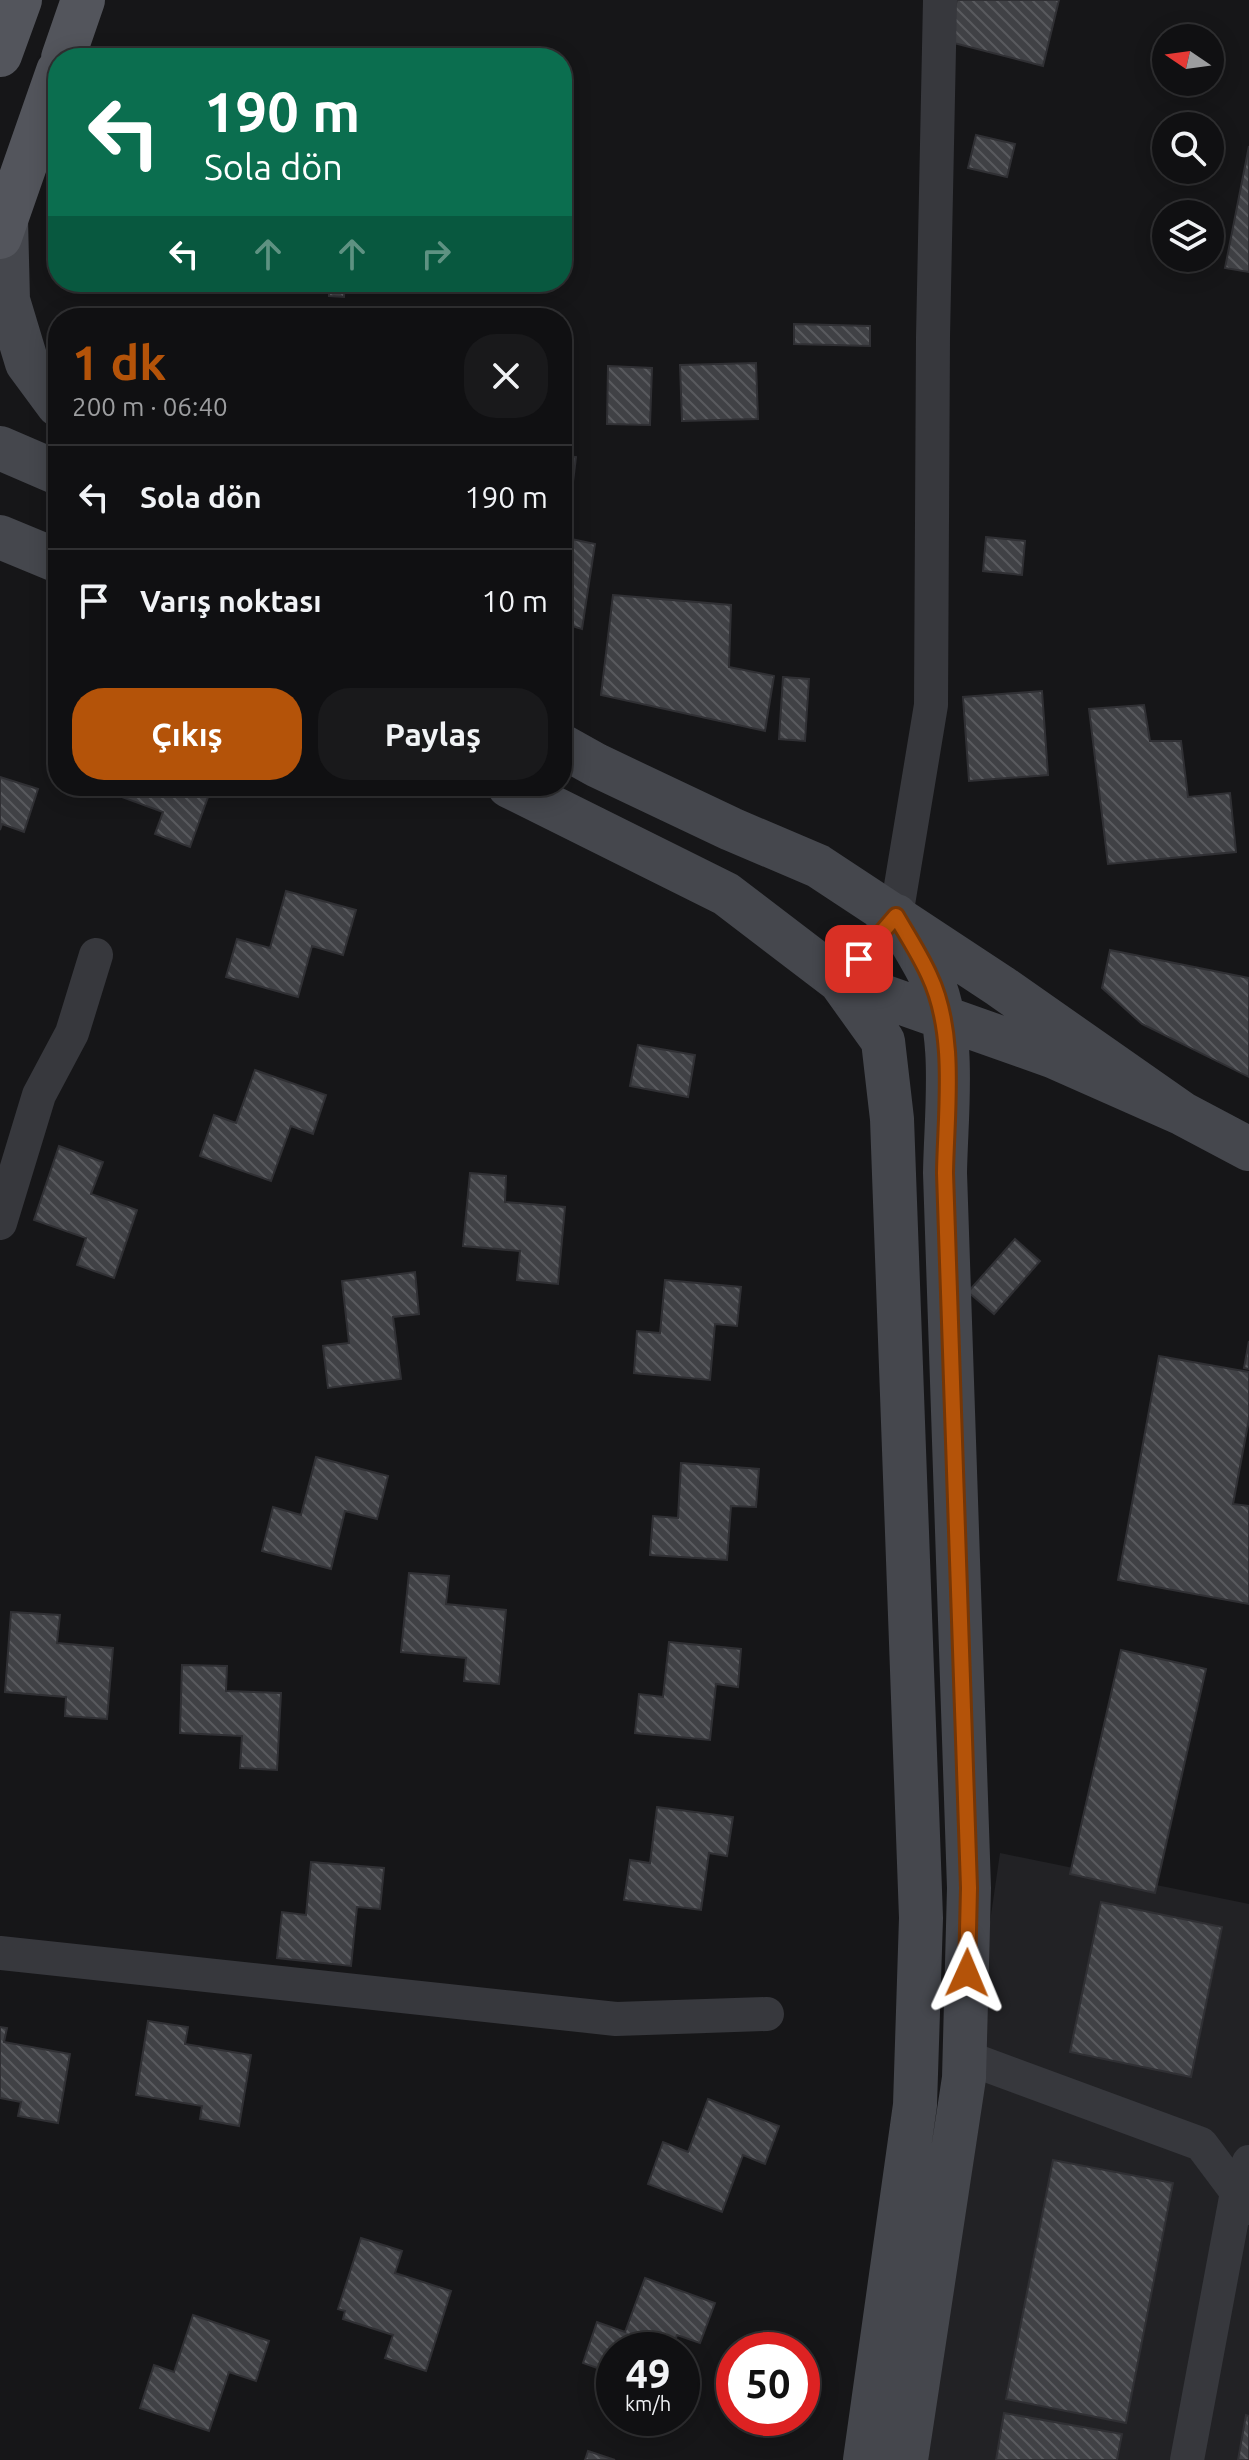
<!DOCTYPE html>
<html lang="tr">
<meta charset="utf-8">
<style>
:root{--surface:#101012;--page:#19191b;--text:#f1f3f6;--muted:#9c9d9f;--line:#303032;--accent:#b45309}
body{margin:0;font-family:Ubuntu,sans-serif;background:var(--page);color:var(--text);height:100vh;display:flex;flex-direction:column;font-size:30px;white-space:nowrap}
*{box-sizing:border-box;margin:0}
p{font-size:26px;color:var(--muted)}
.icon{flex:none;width:44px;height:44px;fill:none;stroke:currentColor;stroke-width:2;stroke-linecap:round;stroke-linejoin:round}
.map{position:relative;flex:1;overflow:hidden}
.drawer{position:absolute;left:48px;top:308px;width:524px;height:488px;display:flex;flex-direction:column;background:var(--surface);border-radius:32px;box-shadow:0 4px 20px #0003,0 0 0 2px var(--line)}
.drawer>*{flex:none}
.banner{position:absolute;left:48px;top:48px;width:524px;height:244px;border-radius:32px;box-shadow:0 4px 20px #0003,0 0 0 2px var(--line);background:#0b6e4f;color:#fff;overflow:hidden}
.needle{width:52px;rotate:283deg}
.fabs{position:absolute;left:1152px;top:24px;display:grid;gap:16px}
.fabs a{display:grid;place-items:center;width:72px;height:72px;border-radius:50%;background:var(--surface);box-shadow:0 4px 20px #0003,0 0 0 2px var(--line);font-size:40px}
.speed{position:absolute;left:596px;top:2332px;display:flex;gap:16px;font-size:40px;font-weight:700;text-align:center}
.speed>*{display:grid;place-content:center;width:104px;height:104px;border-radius:50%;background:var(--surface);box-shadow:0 4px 20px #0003,0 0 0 2px var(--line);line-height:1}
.speed small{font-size:20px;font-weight:400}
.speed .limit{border:12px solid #d22;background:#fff;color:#111}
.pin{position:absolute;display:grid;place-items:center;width:68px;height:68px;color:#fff;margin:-34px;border-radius:16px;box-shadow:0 4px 12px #0006}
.me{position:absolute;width:88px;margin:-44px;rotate:1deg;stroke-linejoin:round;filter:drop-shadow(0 0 6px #0008)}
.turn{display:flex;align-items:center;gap:28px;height:168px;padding:0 24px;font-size:36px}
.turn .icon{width:104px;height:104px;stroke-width:2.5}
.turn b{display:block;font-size:56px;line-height:68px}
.lanes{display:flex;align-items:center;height:76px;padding:0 24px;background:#0003;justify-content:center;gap:40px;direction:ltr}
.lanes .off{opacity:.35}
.round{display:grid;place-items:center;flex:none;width:84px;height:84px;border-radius:32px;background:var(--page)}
.summary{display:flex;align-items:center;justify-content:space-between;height:136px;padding:0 24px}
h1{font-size:48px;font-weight:700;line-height:60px;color:var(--accent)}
.action{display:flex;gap:16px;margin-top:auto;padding:16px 24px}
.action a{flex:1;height:92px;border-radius:32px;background:var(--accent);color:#fff;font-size:32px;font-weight:700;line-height:92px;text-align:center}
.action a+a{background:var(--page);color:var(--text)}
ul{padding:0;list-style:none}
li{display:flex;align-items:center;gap:24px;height:104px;padding:0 24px;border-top:2px solid var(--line)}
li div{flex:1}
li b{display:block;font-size:30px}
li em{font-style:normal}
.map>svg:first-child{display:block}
.built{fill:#222225}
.building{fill:url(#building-back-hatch);stroke:#303034;stroke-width:2}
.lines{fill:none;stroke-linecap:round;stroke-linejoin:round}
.street{stroke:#37383d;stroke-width:34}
.secondary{stroke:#45474d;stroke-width:44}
.primary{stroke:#53555c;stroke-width:44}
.route-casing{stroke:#753606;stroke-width:20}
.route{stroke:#b45309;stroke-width:14}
</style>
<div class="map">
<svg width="1249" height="2460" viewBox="0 0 1249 2460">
<defs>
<pattern id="building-back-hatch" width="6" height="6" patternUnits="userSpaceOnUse" patternTransform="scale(2)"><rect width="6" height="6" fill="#404145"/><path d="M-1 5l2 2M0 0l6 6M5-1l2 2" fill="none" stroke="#595a5e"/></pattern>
</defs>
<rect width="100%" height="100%" fill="#161618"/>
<path class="built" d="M1000,1853L1249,1904V2460H912Z"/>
<path class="building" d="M957,0H1059L1043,66L946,41Z
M976,135L1015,144L1007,177L968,168Z
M1249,146V272L1225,268Z
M329,282H345L344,297L329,296Z
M794,324L870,326V346L794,344Z
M756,363L758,419L682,421L680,365Z
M608,366L652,368L650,425L607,424Z
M562,455L576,457L573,482L562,480Z
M562,537L595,544L582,629L562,623Z
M986,537L1025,541L1022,575L983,571Z
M613,595L731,605L729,667L774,676L765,731L601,695Z
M783,677L809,679L805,741L779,739Z
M1042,691L1048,775L969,781L963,697Z
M1144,705L1150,741H1181L1188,797L1230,793L1236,852L1108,864L1089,709Z
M0,777L38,789L24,832L2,824L0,830Z
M110,786H212L190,847L155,834L163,812L108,792Z
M286,891L356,910L343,955L312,946L298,997L226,977L237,939L270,948Z
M1110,950L1249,978V1077L1142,1024L1102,988Z
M638,1045L695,1055L688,1097L630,1086Z
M255,1070L326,1095L313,1134L291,1126L271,1181L200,1156L214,1115L236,1123Z
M59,1146L103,1162L91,1194L137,1210L114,1278L77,1265L86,1238L34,1220Z
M470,1173L506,1176L505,1202L565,1207L558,1284L517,1280L520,1251L463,1246Z
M1015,1239L1040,1261L994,1314L968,1292Z
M415,1272L419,1314L393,1317L401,1379L328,1388L323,1346L349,1343L342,1281Z
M665,1280L741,1287L737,1326L715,1324L710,1380L634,1373L637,1331L660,1333Z
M1249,1341V1369L1244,1368Z
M1159,1356L1249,1372V1419L1233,1504L1249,1506V1604L1118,1580Z
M316,1457L388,1476L377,1519L345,1511L331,1569L262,1551L273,1507L301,1515Z
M681,1463L759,1469L756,1507L731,1506L727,1560L650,1555L653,1516L678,1518Z
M409,1573L449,1576L446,1604L506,1610L499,1684L464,1681L466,1658L401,1652Z
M11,1612L60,1615L57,1643L113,1648L107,1719L65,1716L66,1697L5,1692Z
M669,1642L741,1649L738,1687L716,1684L710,1740L635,1733L639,1694L663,1697Z
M1121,1650L1206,1669L1155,1893L1070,1874Z
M182,1665L227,1666L226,1691L281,1693L277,1770L240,1768L242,1736L180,1733Z
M657,1807L733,1817L727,1856L709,1853L701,1910L624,1900L630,1860L650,1863Z
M311,1862L384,1868L380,1909L357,1907L351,1966L277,1958L282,1912L306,1915Z
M1101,1902L1222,1927L1191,2077L1070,2052Z
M148,2021L188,2027L185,2044L251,2055L239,2126L200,2119L202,2106L136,2095Z
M0,2027L7,2028L4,2042L70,2054L58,2123L18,2116L21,2102L0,2098Z
M708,2099L779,2126L765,2164L743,2155L722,2212L648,2184L663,2142L688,2152Z
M1053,2160L1173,2183L1126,2423L1006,2399Z
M361,2238L402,2251L395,2273L451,2291L426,2371L385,2358L393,2335L343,2319L345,2311L338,2309Z
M645,2278L715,2303L700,2343L677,2335L672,2350H614V2374L583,2363L597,2322L625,2332Z
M193,2315L269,2341L256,2381L229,2372L209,2431L140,2408L154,2365L174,2372Z
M1004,2413L1122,2434L1117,2460H996Z
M1246,2415L1249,2416V2460H1238Z
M588,2451L615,2460H585Z"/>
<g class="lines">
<path class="street" d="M840,981L896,916L931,705L933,337L940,0
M0,1223L39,1095L72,1033L96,955
M0,1953L616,2019L767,2014
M965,2057L1201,2144L1249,2208
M1187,2460L1237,2192L1249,2162"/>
<path class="secondary" d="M6,220L8,300L27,363L58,405
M0,448L58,473
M0,537L58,561
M562,746L596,765L731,829L818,866L1000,986L1183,1114
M509,786L726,894L840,981L883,1041L892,1119L921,1918L915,2105L865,2460
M896,916C907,935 920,955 930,975C957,1034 946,1110 945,1173L969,1888L964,2078L906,2460
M840,981L1052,1056L1183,1114L1249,1149"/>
<path class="primary" d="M0,55L20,0
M63,58L83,0
M0,237L58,71"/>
</g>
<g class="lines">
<defs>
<path id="route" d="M859,959L896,916C907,935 920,955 929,975C957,1034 946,1110 945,1173L969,1888L967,1973"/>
</defs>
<use href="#route" class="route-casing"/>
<use href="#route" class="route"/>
</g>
</svg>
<div class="fabs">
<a><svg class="needle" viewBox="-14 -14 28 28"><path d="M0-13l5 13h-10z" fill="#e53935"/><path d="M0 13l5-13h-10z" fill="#9c9d9f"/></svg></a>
<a><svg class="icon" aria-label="search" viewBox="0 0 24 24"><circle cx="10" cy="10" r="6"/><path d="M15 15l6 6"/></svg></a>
<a><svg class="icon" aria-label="layers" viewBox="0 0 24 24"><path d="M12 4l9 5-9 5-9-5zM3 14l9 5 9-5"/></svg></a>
</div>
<div class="speed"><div>49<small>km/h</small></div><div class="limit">50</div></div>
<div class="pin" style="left:859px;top:959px;background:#d93025"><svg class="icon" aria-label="arrive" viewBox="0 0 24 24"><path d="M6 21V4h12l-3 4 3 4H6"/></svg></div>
<svg class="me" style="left:967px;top:1973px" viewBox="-20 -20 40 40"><path d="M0-17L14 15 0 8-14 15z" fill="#b45309" stroke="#fff" stroke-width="4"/></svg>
<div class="banner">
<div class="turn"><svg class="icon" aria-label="left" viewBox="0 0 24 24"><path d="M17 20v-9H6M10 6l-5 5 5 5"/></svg><div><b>190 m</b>Sola dön</div></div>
<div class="lanes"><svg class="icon" aria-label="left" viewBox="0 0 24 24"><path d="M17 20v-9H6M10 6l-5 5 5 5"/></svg><svg class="icon off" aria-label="ahead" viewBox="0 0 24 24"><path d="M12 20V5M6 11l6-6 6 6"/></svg><svg class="icon off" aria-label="ahead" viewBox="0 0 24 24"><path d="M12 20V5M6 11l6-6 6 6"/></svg><svg class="icon off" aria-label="right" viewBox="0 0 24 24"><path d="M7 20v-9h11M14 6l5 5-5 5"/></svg></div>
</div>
<section class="drawer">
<div class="summary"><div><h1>1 dk</h1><p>200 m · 06:40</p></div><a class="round"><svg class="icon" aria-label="close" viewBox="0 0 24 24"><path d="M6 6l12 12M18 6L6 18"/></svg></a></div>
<ul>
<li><svg class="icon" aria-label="left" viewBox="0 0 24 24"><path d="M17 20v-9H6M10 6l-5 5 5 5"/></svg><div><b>Sola dön</b></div><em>190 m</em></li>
<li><svg class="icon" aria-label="arrive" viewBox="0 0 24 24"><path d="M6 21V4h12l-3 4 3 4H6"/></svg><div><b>Varış noktası</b></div><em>10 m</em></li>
</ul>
<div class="action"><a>Çıkış</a><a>Paylaş</a></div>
</section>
</div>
